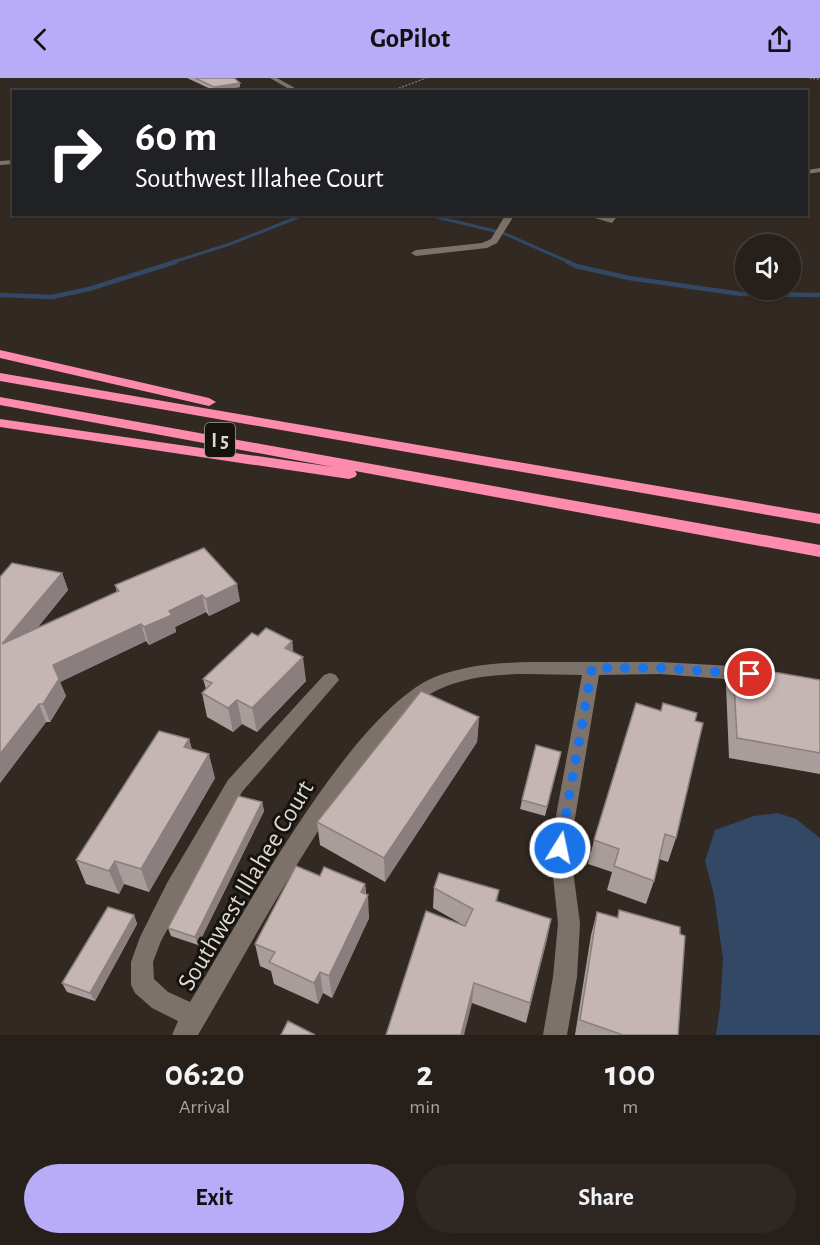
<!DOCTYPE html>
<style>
:root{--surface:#261f1a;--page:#2e2723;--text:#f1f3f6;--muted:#a4a2a2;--line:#423d39;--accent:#b8abf7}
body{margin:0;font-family:"Alegreya Sans",sans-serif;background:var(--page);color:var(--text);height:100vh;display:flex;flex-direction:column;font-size:22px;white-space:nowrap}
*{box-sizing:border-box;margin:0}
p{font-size:20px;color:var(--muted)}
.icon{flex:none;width:33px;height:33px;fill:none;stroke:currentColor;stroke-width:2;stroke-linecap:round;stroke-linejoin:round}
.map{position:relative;height:957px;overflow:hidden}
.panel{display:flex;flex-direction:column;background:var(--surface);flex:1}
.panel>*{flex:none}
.guide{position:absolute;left:12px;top:12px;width:796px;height:126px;border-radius:0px;box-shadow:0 2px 4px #0004,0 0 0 2px var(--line);background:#202124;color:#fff;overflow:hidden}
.fabs{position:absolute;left:735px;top:156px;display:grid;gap:12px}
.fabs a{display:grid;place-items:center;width:66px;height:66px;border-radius:50%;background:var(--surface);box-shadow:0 2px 4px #0004,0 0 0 2px var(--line);font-size:30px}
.pin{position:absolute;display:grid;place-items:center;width:51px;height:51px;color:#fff;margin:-26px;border:3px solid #fff;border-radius:50%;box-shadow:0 2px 6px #0007}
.me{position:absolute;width:66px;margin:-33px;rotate:10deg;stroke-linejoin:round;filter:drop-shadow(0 0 4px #0008)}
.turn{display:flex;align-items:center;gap:21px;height:126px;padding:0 24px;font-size:27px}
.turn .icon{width:78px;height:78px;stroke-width:2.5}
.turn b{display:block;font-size:42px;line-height:51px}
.eta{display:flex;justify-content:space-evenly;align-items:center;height:102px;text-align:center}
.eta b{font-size:36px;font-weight:700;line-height:42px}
.button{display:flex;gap:12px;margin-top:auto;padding:12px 24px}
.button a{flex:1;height:69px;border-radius:36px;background:var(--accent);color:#111;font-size:24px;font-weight:700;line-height:69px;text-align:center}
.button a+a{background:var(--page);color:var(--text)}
header{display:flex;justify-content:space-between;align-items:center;height:78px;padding:0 24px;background:var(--accent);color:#111;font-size:27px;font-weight:700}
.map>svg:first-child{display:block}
.water{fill:#324864}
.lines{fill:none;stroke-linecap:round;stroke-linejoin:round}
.stream-far1{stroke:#324864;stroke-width:3}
.stream{stroke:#324864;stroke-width:4.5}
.path{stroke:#7d756f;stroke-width:1.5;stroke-dasharray:2 1.5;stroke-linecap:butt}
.minor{fill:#7c726a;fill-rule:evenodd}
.highway{fill:#fc8bae;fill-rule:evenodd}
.rail{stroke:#877f7a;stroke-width:2;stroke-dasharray:1.5 2;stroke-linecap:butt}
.wall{fill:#a99d9b}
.shaded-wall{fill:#8a7f7e}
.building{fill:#c5b6b4;stroke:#8a7f7e;stroke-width:1.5}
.route{stroke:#1a73e8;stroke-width:10;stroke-dasharray:0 18}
.labels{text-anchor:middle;stroke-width:6;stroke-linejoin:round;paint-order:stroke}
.shield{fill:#16130f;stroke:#a29d99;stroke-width:1.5}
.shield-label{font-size:20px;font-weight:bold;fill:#ded8d4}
.near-street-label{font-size:26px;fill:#ded8d4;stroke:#16130f}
</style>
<header><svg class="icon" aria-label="back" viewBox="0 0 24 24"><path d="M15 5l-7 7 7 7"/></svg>GoPilot<svg class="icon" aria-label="share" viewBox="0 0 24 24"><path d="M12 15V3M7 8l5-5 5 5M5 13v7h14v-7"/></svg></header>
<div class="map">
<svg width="820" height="957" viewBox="0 0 820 957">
<rect width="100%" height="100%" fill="#322922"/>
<path class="water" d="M778,735L796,741L820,760V957H716L720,929L723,881L714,817L705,783L715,752L754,738Z"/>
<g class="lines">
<path class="stream-far1" d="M424,136L503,155L571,185
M170,185L230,166L306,136"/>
<path class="stream" d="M568,184L576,188L629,200L741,216L820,217
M0,217L52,219L89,211L175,184"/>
<path class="path" d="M389,14L426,0"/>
<path class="minor" d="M270,0H277L302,14H294Z
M14,82V86L0,87V83Z
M820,90V94L807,96V92Z
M506,136H515L497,165L487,170L416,178L411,175L416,172L482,165L491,161Z
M581,136L609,139L611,136H619L612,145Z
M660,584L750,589L756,591L759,596L756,601L750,603L660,596L599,597L570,770L580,845L577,899L567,957H543L553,899L558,845L550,770L582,597C536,597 485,591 442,610C409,624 386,657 365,685C301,771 252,865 198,957H172L178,943L152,930L135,915L131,907V884L140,859L167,805L228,702L324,597L330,595L336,597L339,602L242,714L161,863L153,884L154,901L168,914L190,924C239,845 354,626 440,597C478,584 516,584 556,584C591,584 625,584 660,584Z"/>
<path class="highway" d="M0,272L209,320L216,324L209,328L0,280Z
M0,295L820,436V446L0,303Z
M0,319L820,467V479L355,393L357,396L355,399L349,401L0,349V341L333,389L0,327Z"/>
<path class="rail" d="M810,0L820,1"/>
</g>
<path class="wall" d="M187,0H234L240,9L215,13Z
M204,470L240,523L209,538L206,534L175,549L176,554L149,567L146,563L60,604L66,618L50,644H46L0,705V499L62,495L68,512L37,550L117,514L115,507Z
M258,558L292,563L293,574L306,603L257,654L242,646L233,654L207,639L202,615L206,611L203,601Z
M733,587L820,602V696L729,680L726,607Z
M479,639L477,664L385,804L320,767L317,744Z
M695,643L676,760L668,784L659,781L654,803L646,826L607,812L612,794L588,786L594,762Z
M189,661L192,672L215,700L149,814L124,806L119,816L86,806L76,782Z
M559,683L545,738L520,731L522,722Z
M262,724L264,733L198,867L171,858L168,850Z
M320,798L365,806L369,840L332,920L323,915L318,926L274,906L271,893L260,888L255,866Z
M434,810L499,812L497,823L551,841L526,945L472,925L465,848L433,830Z
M619,832L678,957H575L591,857L597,834L617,840Z
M134,837L137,846L95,923L67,914L62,905Z"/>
<path class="shaded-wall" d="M240,5V9L215,13L214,9Z
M62,495L68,512L10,584L2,566Z
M237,506L240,523L209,538L206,521Z
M202,517L206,534L175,549L176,554L149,567L144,549L169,533Z
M141,546L146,563L60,604L66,618L50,644L43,626L53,587Z
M292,563L295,587L303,579L306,603L257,654L252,630L285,570Z
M237,622L242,646L233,654L228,630Z
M39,626L46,644L0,705V676Z
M479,639L477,664L385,804L384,780Z
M189,661L196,685L184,669Z
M209,676L215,700L149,814L141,791Z
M262,724L264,733L198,867L195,859Z
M115,783L124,806L119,816L109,793Z
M365,806L366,821L368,817L369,840L332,920L329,898L361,814Z
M134,837L137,846L95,923L90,915Z
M551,841L547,862L526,945L530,925Z
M320,894L323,915L318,926L314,905Z
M474,905L472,925L464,957H461Z"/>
<path class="building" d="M195,0H234L240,5L214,9Z
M204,470L237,506L206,521L202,517L169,533L172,537L144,549L141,546L53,587L59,601L43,626H39L0,676V499L12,485L62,495L2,566L119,513L115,507Z
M266,550L292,563L285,570L303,579L252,630L237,622L228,630L202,615L212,605L203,601L252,555L258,558Z
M733,587L820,602V675L737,660Z
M421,613L479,639L384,780L317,744Z
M636,625L661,633L663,625L697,635L695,643L703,645L676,760L665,756L654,803L614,788L619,771L594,762Z
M159,653L189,661L184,669L209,676L141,791L115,783L109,793L76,782Z
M536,667L561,674L547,729L522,722Z
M238,718L262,724L195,859L168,850Z
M296,788L320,798L324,789L365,806L361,814L368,817L329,898L320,894L314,905L269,884L275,874L255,866Z
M439,795L499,812L496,823L551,841L530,925L474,905L461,957H386L426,833L465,848L473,831L434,810Z
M108,829L134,837L90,915L62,905Z
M619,832L680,849V856L685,858L678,957H623L580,942L597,834L618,840Z
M288,943L315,957H281Z"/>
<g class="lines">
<path class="route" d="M560,770L592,590H660L750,596"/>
</g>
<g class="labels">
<rect class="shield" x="205" y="345" width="30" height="34" rx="4.5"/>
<g class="shield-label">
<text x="220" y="369">I 5</text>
</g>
<g class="near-street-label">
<text transform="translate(245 807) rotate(-59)" y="9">Southwest Illahee Court</text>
</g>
</g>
</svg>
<div class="fabs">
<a><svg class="icon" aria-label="sound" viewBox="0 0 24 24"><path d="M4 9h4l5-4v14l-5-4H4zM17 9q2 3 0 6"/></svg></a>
</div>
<div class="pin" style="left:750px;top:596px;background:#d93025"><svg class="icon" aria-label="arrive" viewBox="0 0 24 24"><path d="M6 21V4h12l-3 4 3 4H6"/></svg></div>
<svg class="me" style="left:560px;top:770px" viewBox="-20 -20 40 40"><circle r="17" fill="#1a73e8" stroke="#fff" stroke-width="3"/><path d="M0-11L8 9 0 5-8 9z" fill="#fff"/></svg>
<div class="guide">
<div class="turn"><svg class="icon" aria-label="right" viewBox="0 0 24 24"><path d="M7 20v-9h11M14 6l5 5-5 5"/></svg><div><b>60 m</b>Southwest Illahee Court</div></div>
</div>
</div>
<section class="panel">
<div class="eta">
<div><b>06:20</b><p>Arrival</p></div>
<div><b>2</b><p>min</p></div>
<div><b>100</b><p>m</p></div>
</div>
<div class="button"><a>Exit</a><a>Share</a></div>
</section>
